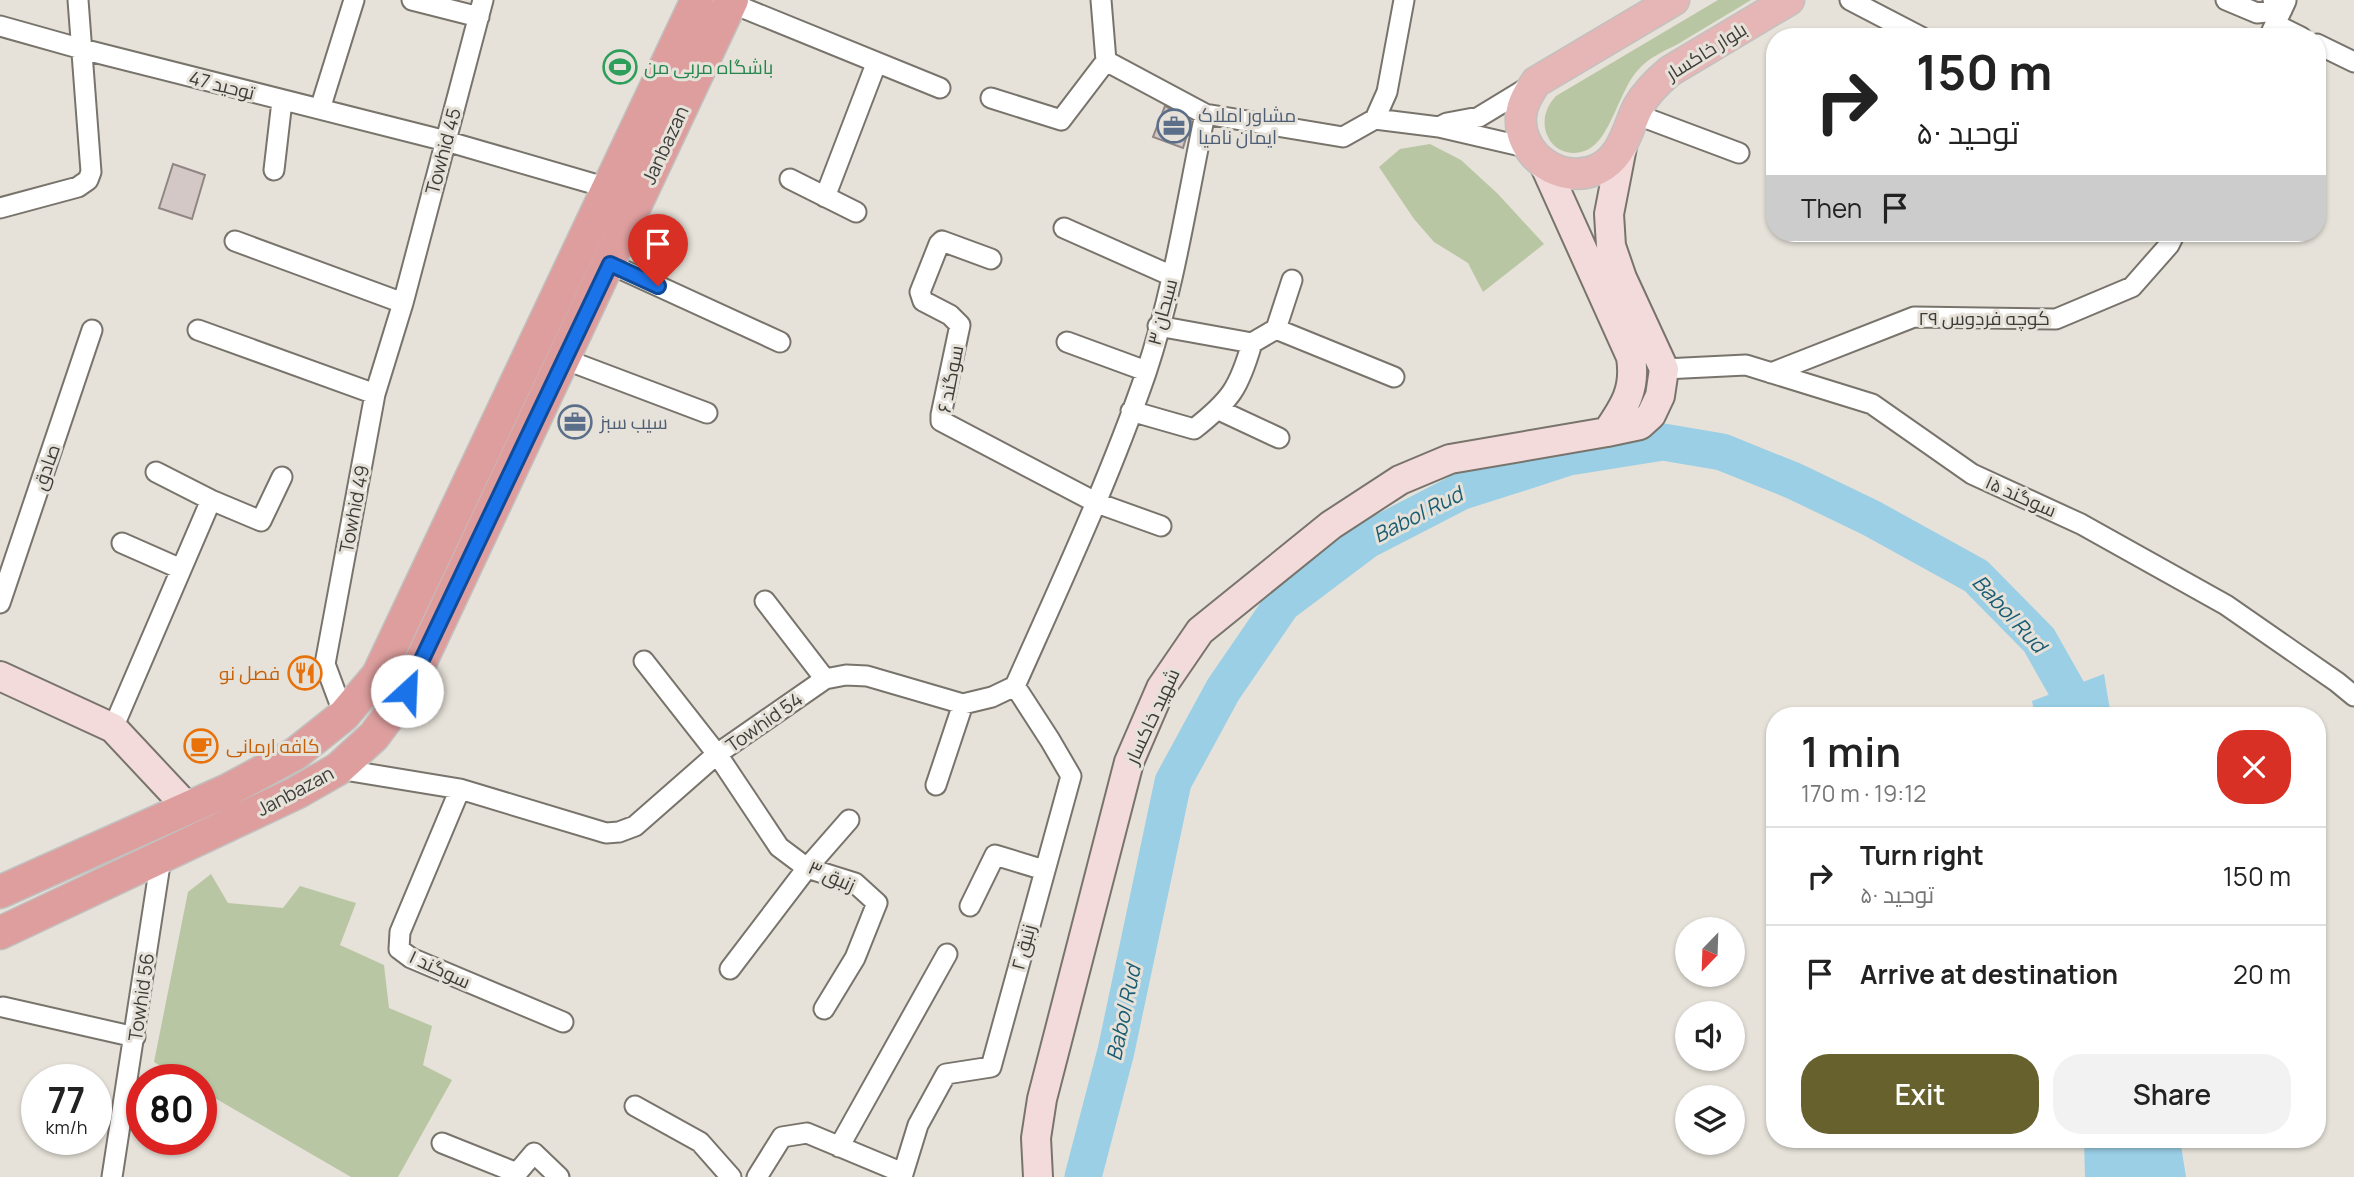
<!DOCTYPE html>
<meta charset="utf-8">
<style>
:root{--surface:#fff;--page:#f2f2f2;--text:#222;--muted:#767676;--line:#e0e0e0;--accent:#67612d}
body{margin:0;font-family:Manrope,Cairo,sans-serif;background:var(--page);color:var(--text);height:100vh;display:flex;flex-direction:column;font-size:26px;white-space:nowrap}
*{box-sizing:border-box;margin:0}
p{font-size:23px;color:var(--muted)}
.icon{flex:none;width:38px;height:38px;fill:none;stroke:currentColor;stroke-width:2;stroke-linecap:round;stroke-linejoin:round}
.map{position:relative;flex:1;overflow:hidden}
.side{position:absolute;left:1766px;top:707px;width:560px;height:441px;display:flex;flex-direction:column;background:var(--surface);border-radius:28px;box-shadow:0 2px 5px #0004}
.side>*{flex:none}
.guide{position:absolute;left:1766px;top:28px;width:560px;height:214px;border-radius:28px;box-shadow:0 2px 5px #0004;background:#fff;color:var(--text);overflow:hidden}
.needle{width:46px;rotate:203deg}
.controls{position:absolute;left:1675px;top:917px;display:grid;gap:14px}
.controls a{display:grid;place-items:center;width:70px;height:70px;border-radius:50%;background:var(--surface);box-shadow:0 2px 5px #0004;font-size:35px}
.speed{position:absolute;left:21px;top:1064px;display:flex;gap:14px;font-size:35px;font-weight:700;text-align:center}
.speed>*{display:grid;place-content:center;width:91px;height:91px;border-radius:50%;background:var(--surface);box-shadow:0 2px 5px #0004;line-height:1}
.speed small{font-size:18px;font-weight:400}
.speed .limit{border:10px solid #d22;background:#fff;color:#111}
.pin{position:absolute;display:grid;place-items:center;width:60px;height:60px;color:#fff;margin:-72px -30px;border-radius:50% 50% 50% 0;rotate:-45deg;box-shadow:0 0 7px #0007}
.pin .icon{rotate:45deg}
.me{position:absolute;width:77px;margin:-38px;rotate:25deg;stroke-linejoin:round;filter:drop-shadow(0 0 5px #0008)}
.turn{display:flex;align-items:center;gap:24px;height:147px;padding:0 35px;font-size:32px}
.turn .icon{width:91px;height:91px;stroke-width:2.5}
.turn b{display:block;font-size:49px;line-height:60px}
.then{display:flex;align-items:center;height:66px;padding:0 35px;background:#0003;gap:14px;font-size:26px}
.round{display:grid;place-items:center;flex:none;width:74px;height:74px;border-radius:28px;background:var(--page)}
.summary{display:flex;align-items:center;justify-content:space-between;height:119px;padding:0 35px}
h1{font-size:42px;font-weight:600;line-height:52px}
.button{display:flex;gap:14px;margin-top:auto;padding:14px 35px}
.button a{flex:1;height:80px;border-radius:28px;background:var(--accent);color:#fff;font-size:28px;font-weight:600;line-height:80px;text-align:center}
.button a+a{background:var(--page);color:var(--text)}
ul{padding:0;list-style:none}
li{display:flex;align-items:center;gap:21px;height:98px;padding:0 35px;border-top:2px solid var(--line)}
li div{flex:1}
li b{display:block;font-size:26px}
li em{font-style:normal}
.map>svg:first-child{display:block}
.green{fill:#b9c6a3}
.water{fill:#9acfe6}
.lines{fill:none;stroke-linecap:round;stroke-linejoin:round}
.river{stroke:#9acfe6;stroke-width:37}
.building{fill:#d3c8c5;stroke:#908684;stroke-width:2}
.minor-casing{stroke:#78746c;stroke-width:23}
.secondary-casing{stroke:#78746c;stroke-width:32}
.primary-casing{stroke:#c1c1bf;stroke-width:33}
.trunk-casing{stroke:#c1c1bf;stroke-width:35}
.minor{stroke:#fff;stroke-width:19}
.secondary{stroke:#f3dbdb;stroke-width:28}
.primary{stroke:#e6b6b6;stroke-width:30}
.trunk{stroke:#de9e9e;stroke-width:32}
.route-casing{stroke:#114b97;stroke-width:18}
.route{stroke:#1a73e8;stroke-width:12}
.labels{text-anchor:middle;stroke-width:6;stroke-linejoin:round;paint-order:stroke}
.street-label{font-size:19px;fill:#3d3c38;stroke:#e6e2d9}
.leisure-label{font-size:19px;fill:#27864d;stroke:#e6e2d9;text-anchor:start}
.service-label{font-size:19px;fill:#4e5e75;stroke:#e6e2d9;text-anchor:start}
.food-label{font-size:19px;fill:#c56008;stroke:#e6e2d9;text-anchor:end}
.water-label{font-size:21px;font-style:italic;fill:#195c73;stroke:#e6e2d9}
</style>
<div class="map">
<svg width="2354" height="1177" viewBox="0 0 2354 1177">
<rect width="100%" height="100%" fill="#e6e2d9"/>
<path class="green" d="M1718,0H1751C1727,15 1702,29 1678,44C1664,51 1648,58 1638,70C1619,90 1611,139 1587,150C1554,164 1529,124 1556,96Z
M1430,144L1461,160L1498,194L1544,244L1483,292L1468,263L1434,242L1414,219L1379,167L1400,149Z
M211,874L228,903L283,908L300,886L356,903L340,945L384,965L389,1008L432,1026L423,1065L452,1080L398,1177H351L201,1090V1080H184L154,1062L188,892Z"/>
<path class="water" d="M2104,674L2111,716H2035L2032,701Z
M2084,1139H2180L2186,1177H2085Z"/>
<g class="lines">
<path class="river" d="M1083,1177L1116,1051L1173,782L1223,690L1282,604L1367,540L1460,492L1569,457L1663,442L1722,452L1794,481L1871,518L1976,576L2039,640L2082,716"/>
</g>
<path class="building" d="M1165,106L1191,121L1183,148L1153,137Z
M173,164L205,175L192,219L159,208Z"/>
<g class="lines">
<defs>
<path id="minor" d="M412,0L479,17
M1101,0L1106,61L1205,114L1343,137L1375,119L1387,92L1404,0
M1850,0L1921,37
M2226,0L2257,13L2282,10L2273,0
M731,3L940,88
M2275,24L2301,37
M0,26L82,49L446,141L608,188
M2269,37L2286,1
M2317,44L2354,62
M991,98L1061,120L1106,61
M320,109L354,0
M1635,114L1739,153
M1375,119L1439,127
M1529,148L1439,127L1447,123L1479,117L1530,86
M274,170L282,101
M790,179L856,212
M825,197L876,64
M0,208L78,187L88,180L91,172L78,0
M1064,228L1172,276
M235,241L403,303
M991,259L942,241L939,244L920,292L923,301L950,315L960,325L941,415V421L1097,503L1161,526
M610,264L780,342
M1158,326L1252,343
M1276,329L1394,377
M198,330L375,394
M1067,342L1146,371
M564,359L707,413
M1664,369L1746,365L1872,404L1972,474L2081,524L2226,605L2337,682L2354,696
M1771,373L1914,317L2056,319L2132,287L2169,245L2175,233
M1219,410L1279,438
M1131,411L1194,429C1231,400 1239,388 1252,343L1276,329L1292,280
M156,472L211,500L261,521L282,477
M122,543L181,569
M765,601L825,679
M0,603L92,330
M644,661L717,754L779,847L807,868L855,883L877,903L855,958L824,1009
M344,715L325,664L375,394L403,303L483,0
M113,728L211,500
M338,769L460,789L606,833L619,832L635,826L717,754L825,679L846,675L867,676L963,704L992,697L1015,686C1061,583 1109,480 1146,373C1174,289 1187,200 1205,114
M936,785L963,704
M460,789L400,932L399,949L411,958L563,1022
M970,906L995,855L1044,870
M730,969L807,868L849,820
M3,1007L135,1037
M635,1106L700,1142L731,1177
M442,1143L517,1173L534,1153L559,1177
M839,1147L947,954
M112,1177L161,858
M757,1177L782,1137L807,1133L903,1173
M902,1177L918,1125L946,1074L991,1067L1071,776L1050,740L1015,686"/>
<path id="secondary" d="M1544,164L1631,357C1636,389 1625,406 1607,432L1640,425L1651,415L1660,396L1664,369L1622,278L1611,246L1609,214L1622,147
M0,676L113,728L187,807
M1038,1177L1036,1138L1042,1099L1129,762L1161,688L1200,631L1331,525L1400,480L1450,459L1607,432"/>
<path id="primary" d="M1674,0L1536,82C1529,93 1522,103 1521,116C1518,156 1562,186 1598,169C1623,157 1627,129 1638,107C1646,93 1658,81 1670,71L1789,0"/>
<path id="trunk" d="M0,892L228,790L295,754L344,715L378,675L697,0
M0,933L296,793L338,769L374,736L407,691L732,0"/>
</defs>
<use href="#minor" class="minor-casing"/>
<use href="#secondary" class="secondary-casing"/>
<use href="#primary" class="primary-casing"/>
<use href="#trunk" class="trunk-casing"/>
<use href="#minor" class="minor"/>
<use href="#secondary" class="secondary"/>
<use href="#primary" class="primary"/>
<use href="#trunk" class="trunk"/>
</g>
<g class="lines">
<defs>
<path id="route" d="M407,691L610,264L658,286"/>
</defs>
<use href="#route" class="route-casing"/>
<use href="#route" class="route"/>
</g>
<defs>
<symbol id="stadium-ring" viewBox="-11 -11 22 22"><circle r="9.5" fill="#e6e2d9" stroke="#2e9e5b" stroke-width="1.5"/><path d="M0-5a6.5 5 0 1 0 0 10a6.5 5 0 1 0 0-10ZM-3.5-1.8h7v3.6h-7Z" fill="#2e9e5b"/></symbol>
<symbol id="office-ring" viewBox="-11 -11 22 22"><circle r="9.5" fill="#e6e2d9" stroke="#5c6f8a" stroke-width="1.5"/><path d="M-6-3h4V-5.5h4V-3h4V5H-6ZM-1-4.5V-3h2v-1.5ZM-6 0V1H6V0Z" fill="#5c6f8a"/></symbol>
<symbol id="restaurant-ring" viewBox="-11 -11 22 22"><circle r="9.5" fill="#e6e2d9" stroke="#e8710a" stroke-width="1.5"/><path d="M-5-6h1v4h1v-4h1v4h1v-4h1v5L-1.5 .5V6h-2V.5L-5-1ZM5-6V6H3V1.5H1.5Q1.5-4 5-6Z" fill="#e8710a"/></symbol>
<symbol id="cafe-ring" viewBox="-11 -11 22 22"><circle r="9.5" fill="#e6e2d9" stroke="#e8710a" stroke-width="1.5"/><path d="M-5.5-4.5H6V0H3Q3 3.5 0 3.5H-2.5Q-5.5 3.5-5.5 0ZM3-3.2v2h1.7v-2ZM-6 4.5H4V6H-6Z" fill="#e8710a"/></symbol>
</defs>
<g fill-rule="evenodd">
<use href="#stadium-ring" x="601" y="48" width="38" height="38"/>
<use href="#office-ring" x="1155" y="107" width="38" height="38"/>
<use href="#office-ring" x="556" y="403" width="38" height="38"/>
<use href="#restaurant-ring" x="286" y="654" width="38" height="38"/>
<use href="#cafe-ring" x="182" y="727" width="38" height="38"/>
</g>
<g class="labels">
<g class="street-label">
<text transform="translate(1706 51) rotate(-32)" y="7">بلوار خاکسار</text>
<text transform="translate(222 85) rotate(14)" y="7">توحید 47</text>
<text transform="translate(665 145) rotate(-65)" y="7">Janbazan</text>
<text transform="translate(443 151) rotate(-75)" y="7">Towhid 45</text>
<text transform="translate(1162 312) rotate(-75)" y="7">سبحان ۳</text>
<text x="1984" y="325">کوچه فردوس ۲۹</text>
<text transform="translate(950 379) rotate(-79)" y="7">سوگند ۶</text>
<text transform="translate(46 467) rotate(-71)" y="7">صادق</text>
<text transform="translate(2021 496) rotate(24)" y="7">سوگند ۱۵</text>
<text transform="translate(354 509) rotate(-79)" y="7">Towhid 49</text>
<text transform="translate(1152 716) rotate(-65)" y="7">شهید خاکسار</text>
<text transform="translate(764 722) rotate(-35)" y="7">Towhid 54</text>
<text transform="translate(295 791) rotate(-28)" y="7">Janbazan</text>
<text transform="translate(832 876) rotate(24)" y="7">زنبق ۳</text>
<text transform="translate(1023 947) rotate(-75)" y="7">زنبق ۲</text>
<text transform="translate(440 969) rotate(25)" y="7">سوگند ۱</text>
<text transform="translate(141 997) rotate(-82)" y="7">Towhid 56</text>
</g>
<g class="leisure-label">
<text x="644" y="74">باشگاه مربی من</text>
</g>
<g class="service-label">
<text x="1198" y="122">مشاور املاک<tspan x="1198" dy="22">ایمان نامیا</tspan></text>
<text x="600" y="429">سیب سبز</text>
</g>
<g class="food-label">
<text x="280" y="680">فصل نو</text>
<text x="226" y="753" text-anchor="start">کافه ارمانی</text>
</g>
<g class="water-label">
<text transform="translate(1418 515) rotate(-27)" y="7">Babol Rud</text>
<text transform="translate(2009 614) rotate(47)" y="7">Babol Rud</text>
<text transform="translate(1124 1013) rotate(-78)" y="7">Babol Rud</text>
</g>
</g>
</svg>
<div class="controls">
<a><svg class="needle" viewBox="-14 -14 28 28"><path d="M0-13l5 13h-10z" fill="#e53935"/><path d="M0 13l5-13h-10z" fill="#767676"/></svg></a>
<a><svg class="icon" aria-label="sound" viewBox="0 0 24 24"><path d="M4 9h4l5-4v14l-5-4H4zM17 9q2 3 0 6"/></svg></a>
<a><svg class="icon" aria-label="layers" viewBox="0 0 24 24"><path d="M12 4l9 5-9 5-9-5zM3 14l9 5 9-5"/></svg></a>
</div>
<div class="speed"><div>77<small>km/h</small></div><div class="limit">80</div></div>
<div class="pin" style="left:658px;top:286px;background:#d93025"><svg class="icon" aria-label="arrive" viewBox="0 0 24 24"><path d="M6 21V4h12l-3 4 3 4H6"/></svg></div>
<svg class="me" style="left:407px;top:691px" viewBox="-20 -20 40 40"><circle r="19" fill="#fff"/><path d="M0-13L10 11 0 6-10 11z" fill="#1a73e8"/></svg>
<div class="guide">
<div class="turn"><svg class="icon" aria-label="right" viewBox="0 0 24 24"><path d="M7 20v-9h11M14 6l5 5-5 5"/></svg><div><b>150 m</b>توحید ۵۰</div></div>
<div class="then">Then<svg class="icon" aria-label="arrive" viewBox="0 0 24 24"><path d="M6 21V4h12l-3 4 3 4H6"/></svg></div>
</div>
<section class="side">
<div class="summary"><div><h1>1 min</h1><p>170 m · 19:12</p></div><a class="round" style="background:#d93025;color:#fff"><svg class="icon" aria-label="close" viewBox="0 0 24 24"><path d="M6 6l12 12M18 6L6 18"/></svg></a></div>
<ul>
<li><svg class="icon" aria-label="right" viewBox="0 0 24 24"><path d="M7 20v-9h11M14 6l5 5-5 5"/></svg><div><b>Turn right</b><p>توحید ۵۰</p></div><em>150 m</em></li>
<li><svg class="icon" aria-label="arrive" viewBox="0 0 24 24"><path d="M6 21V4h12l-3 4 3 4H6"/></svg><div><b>Arrive at destination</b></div><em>20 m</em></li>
</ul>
<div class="button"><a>Exit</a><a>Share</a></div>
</section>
</div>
